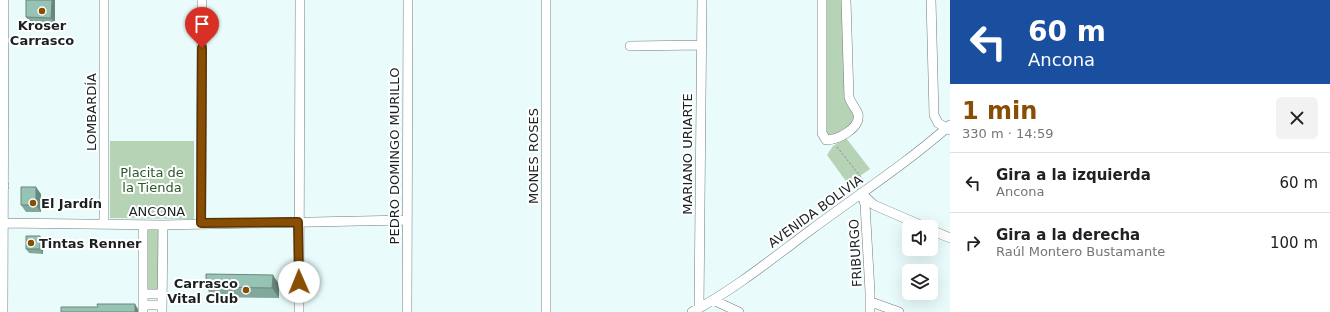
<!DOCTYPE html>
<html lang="es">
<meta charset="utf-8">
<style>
:root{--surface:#fff;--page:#f2f2f2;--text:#202124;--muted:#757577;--line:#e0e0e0;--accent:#884e04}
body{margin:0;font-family:"DejaVu Sans",sans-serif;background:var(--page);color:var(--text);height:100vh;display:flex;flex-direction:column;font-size:15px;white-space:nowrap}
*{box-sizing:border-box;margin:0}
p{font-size:13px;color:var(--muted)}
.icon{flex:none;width:22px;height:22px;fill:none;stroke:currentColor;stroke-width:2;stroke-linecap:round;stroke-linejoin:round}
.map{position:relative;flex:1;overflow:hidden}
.sheet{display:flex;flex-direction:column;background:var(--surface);width:380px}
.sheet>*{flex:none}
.banner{background:#1a4fa0;color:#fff;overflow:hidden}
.fabs{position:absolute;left:902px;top:220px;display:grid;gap:8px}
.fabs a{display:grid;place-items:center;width:36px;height:36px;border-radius:6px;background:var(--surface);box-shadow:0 4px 16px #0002;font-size:20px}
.pin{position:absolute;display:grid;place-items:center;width:34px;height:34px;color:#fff;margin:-41px -17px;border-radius:50% 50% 50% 0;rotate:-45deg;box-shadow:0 0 4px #0007}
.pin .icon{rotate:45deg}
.me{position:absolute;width:44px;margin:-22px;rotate:359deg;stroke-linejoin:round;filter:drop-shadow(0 0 3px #0008)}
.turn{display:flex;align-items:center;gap:14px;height:84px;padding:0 12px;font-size:18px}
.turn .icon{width:52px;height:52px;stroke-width:2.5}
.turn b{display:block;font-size:28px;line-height:34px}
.round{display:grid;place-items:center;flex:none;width:42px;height:42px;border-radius:6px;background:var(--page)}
.headline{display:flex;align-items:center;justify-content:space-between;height:68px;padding:0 12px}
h1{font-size:24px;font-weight:600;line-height:30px;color:var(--accent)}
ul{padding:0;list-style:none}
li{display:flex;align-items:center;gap:12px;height:60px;padding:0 12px;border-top:1px solid var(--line)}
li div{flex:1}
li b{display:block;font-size:15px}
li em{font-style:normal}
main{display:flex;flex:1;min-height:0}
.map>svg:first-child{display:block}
.green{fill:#b6d3b5}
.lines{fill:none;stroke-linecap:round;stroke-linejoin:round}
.minor-casing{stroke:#6e7e7e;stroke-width:10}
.major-casing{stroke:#6e7e7e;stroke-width:12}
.path{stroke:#7f8a8b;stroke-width:1;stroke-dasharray:2 2;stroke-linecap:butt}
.minor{stroke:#fff;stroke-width:9}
.major{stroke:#fff;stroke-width:11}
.wall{fill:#81a89a}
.shaded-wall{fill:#69887d}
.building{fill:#96c3b3;stroke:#69887d}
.route-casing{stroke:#583303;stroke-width:10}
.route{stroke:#884e04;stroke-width:7}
.poi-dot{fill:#884e04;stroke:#fff;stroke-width:1.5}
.labels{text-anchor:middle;stroke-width:4;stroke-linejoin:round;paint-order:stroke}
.poi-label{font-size:13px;font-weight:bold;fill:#1b2122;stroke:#fff;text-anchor:start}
.street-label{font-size:13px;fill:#1b2122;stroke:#fff}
.park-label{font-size:13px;fill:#2a562c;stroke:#fff}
</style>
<main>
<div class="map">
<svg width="950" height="312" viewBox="0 0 950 312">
<rect width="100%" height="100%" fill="#e9fbfb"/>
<path class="green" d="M824,0H843L852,109C853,112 854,115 854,118C853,127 836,133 829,137L826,135Z
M846,138L870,169L848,184L827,155L833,146Z
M110,141H194V219L110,218Z
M145,229H159V290L145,291Z"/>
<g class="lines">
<defs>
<path id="minor" d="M104,0V224
M822,0V133L826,140C838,140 861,128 858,114C856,108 851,104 849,97L846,0
M931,0L934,115L938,123L950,130
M630,46L701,45
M861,193L865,204L870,292V312
M862,194L874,205L925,227
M4,223L163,225L406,220
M201,223L202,0
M143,225V312
M931,230L950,238
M143,294H162
M713,300L739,312
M871,302L899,312
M143,305H162
M699,308L702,0
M3,312L4,0
M162,312L163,225
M299,312L300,0
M407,312L408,0
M546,312V0
M692,312C735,289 773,258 812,229C858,195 907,163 950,125"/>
<path id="major" d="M0,180L3,186"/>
</defs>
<use href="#minor" class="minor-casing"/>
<use href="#major" class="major-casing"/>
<path class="path" d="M837,147L865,182"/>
<use href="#minor" class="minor"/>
<use href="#major" class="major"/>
</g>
<path class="wall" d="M55,0V23L29,22L26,17Z
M41,194V212H26L21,205Z
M43,240V254L29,253L26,249Z
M279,284V298L212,297L206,287Z"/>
<path class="shaded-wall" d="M52,0H55V23L51,18Z
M36,187L41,194V212L36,205Z
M40,236L43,240V254L40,249Z
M273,275L279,284V298L272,288Z
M135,304L138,309V312H135Z"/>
<path class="building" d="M26,0H52L51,18L26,17Z
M21,187H36V205H21Z
M26,236H40V249H26Z
M206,274L273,275L272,288L206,287Z
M97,304H135V312H61V307H98Z"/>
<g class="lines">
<defs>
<path id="route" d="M202,48L201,223L298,222L299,282"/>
</defs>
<use href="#route" class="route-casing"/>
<use href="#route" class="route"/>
</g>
<g class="poi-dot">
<circle cx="42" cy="11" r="4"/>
<circle cx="33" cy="203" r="4"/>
<circle cx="31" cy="243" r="4"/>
<circle cx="246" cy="290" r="4"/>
</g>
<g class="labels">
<g class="poi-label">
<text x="42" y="30" text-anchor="middle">Kroser<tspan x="42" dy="15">Carrasco</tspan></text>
<text x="41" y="208">El Jardín</text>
<text x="39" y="248">Tintas Renner</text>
<text x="238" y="288" text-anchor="end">Carrasco<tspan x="238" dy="15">Vital Club</tspan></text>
</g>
<g class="street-label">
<text transform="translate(91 112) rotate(-90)" y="5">LOMBARDÍA</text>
<text transform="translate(687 154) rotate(-90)" y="5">MARIANO URIARTE</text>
<text transform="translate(394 156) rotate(-90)" y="5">PEDRO DOMINGO MURILLO</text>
<text transform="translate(533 156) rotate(-90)" y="5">MONES ROSES</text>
<text x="157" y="216">ANCONA</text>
<text transform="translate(815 211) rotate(-36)" y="5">AVENIDA BOLIVIA</text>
<text transform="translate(855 253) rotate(-93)" y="5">FRIBURGO</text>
</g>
<g class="park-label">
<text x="152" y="177">Placita de<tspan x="152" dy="15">la Tienda</tspan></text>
</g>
</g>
</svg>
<div class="fabs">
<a><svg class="icon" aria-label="sound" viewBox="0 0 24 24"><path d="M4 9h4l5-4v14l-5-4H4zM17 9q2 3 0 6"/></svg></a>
<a><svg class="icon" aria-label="layers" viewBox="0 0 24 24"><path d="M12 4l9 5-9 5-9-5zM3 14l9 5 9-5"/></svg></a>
</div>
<div class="pin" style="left:202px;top:48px;background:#d93025"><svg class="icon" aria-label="arrive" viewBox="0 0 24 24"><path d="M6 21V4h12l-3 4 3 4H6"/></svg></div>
<svg class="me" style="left:299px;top:282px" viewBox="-20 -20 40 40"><circle r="19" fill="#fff"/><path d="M0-13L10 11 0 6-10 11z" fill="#884e04"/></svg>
</div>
<section class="sheet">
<div class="banner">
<div class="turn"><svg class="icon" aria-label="left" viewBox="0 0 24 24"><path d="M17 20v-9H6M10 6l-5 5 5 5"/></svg><div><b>60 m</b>Ancona</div></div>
</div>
<div class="headline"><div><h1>1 min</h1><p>330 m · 14:59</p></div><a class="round"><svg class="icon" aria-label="close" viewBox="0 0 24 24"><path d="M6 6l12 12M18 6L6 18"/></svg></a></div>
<ul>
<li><svg class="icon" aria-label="left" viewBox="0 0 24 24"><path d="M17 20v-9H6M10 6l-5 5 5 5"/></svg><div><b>Gira a la izquierda</b><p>Ancona</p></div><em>60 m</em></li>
<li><svg class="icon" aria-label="right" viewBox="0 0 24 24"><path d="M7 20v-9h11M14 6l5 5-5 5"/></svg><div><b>Gira a la derecha</b><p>Raúl Montero Bustamante</p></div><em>100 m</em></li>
</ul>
</section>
</main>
